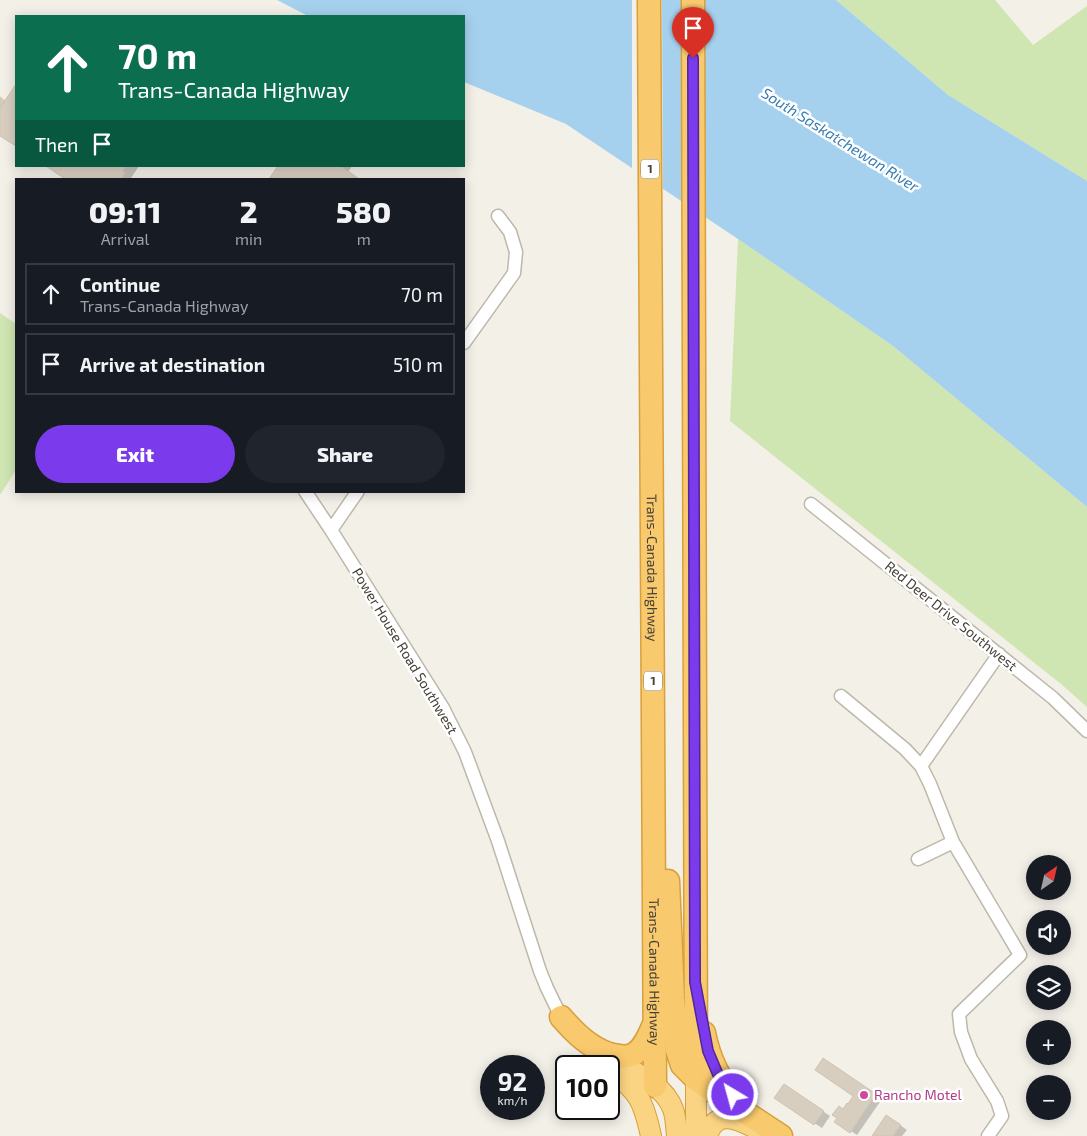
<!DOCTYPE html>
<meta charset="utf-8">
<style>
:root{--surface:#171b24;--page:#20242c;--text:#f1f3f6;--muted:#9ea1a6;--line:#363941;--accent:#7c3aed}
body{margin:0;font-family:"Exo 2",sans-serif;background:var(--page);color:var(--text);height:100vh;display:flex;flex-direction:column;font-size:19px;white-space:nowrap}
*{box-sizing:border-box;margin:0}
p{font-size:16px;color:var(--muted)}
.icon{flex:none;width:28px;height:28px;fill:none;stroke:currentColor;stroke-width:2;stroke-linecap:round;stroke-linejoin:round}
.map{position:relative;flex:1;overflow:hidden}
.sheet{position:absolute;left:15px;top:178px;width:450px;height:315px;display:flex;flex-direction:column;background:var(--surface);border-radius:0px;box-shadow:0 2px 12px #0003}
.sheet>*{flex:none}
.hud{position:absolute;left:15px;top:15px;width:450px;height:152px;border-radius:0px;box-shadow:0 2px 12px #0003;background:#0b6e4f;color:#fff;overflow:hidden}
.needle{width:32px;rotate:34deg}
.tools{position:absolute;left:1026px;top:855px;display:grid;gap:10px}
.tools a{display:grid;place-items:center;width:45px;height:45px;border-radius:50%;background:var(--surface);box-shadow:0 2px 12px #0003;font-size:25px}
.speed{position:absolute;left:480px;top:1055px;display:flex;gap:10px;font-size:25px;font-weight:700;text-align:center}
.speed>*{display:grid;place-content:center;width:65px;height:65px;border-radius:50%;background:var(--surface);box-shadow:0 2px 12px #0003;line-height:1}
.speed small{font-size:12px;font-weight:400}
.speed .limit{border:2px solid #111;border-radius:8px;background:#fff;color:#111}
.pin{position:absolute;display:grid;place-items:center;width:42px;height:42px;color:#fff;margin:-51px -21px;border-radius:50% 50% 50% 0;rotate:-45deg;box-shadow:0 0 5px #0007}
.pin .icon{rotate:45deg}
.me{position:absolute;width:55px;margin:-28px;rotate:323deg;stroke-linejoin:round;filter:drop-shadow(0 0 4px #0008)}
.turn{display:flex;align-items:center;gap:18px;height:105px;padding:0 20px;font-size:22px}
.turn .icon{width:65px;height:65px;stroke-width:2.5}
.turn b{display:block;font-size:35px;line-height:42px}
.then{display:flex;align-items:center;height:48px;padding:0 20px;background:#0003;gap:10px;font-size:19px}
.eta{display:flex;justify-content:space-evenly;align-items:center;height:85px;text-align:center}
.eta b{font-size:30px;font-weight:800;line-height:35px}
.primary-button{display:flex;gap:10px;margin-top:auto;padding:10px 20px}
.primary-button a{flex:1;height:58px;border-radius:30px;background:var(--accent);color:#fff;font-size:20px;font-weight:800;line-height:58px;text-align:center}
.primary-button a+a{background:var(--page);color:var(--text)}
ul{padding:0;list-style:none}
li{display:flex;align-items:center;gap:15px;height:62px;margin:0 10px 8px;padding:0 10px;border:2px solid var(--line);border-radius:0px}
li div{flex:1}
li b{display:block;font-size:19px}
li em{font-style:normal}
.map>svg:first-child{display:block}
.green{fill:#cfe6b2}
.water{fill:#a6d1ee}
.pier{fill:#f3f0e8}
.shadow{fill:#0003}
.building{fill:#d8cec0;stroke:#cfc3b1}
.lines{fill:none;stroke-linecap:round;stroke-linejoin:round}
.minor-casing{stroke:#beb7ab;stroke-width:15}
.trunk-casing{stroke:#d89f3d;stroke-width:22}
.motorway-casing{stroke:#d89f3d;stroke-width:25}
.minor{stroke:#fff;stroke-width:12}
.trunk{stroke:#fad483;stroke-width:20}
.motorway{stroke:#f9ca6d;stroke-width:22}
.route-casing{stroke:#51269a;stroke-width:12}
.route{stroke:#7c3aed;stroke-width:9}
.hotel-dot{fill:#d1479c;stroke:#fff;stroke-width:2}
.labels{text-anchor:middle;stroke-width:5;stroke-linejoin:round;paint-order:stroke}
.shield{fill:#fff;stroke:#7e7973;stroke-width:1}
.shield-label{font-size:12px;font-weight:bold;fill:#464037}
.street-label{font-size:14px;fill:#464037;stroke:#fff}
.hotel-label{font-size:14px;fill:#b23c85;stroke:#fff;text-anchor:start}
.water-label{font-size:15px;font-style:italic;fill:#337baf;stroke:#fff}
</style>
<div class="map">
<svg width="1087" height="1136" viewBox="0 0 1087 1136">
<rect width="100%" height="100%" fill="#f3f0e8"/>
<path class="green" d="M836,0H995L1033,45L1087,6V181L948,95Z
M738,239L893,346L1087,507V707L1061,684L730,421Z
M0,313L16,324V470L0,495Z"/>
<path class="water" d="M277,0H836L948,95L1087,181V507L893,346L738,239L566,124L464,82V16H308Z"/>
<path class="pier" d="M632,0H662L663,191L632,171Z"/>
<path class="shadow" d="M16,86V146L0,135V98L6,102Z
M47,166H139L131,178L133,179H66Z
M279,166H352L348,172Z
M830,1064L882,1099L857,1135L851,1131L838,1118L855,1096Z
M791,1090L830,1116L822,1128L776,1098Z
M893,1120L907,1130L902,1136H873Z"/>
<path class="building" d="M16,84V146L0,136V108Z
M0,97L5,101L0,108Z
M46,166H126L123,172L125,173L122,179H65Z
M278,166H341L359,179H269Z
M823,1058L876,1094L850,1133L834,1122L837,1118L832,1115L839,1106L843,1109L847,1103L848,1104L853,1096L815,1070Z
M784,1084L824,1111L814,1125L774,1098Z
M886,1115L901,1125L893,1136H872Z"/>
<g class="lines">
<defs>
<path id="minor" d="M464,343L514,273L516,252L510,232L498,216
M305,491L331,530L443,708L465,752L498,841L540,971L547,988L561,1017
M811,504L1053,698L1087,731
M331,530L358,491
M841,696L905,749L921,766L930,784L953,842L1020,955L959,1014L961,1032L971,1059L997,1101L1002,1116L988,1136
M921,766L999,654
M918,859L953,842"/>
<path id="trunk" d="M603,1054C626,1070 662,1080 673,1109C676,1117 676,1127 677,1136
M610,1071C639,1090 644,1103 651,1136
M696,1079V1136
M707,1136C717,1106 741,1121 761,1131"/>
<g id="motorway">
<path id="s1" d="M649,0L655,1086"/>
<path d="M693,0L696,1079"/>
<path d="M668,881L673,998L677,1050L682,1065L696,1079L704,1085L781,1136"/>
<path d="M561,1017C575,1033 589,1047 609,1054C617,1056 625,1058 632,1055C644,1050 649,1035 654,1024"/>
<path d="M704,1033C709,1058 718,1080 737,1099"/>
</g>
</defs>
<use href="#minor" class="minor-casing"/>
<use href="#trunk" class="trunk-casing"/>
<use href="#motorway" class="motorway-casing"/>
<use href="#minor" class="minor"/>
<use href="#trunk" class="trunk"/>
<use href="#motorway" class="motorway"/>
</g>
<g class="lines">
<defs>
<path id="route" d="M693,58L695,982L708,1051L719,1077L733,1095"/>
</defs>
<use href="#route" class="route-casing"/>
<use href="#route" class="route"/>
</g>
<circle class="hotel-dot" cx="864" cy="1095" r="5"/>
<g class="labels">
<g class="shield">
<rect x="641" y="159.5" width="18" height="19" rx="4"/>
<rect x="644" y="671.5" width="18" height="19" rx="4"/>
</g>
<g class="shield-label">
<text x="650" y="173">1</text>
<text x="653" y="685">1</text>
</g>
<g class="street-label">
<text dy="5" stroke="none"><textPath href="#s1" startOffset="568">Trans-Canada Highway</textPath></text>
<text transform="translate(951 616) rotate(39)" y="5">Red Deer Drive Southwest</text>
<text transform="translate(405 651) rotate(59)" y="5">Power House Road Southwest</text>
<text dy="5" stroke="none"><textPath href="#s1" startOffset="972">Trans-Canada Highway</textPath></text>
</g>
<g class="hotel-label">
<text x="874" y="1100">Rancho Motel</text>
</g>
<g class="water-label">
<text transform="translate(840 140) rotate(32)" y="5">South Saskatchewan River</text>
</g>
</g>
</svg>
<div class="tools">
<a><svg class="needle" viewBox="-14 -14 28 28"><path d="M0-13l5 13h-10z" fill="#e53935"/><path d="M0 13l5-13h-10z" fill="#9ea1a6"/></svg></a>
<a><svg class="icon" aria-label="sound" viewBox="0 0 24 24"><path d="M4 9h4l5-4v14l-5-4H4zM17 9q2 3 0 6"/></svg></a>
<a><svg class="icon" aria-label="layers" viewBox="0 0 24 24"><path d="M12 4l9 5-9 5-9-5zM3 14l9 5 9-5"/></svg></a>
<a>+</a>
<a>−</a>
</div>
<div class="speed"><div>92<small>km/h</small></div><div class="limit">100</div></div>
<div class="pin" style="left:693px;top:58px;background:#d93025"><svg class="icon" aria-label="arrive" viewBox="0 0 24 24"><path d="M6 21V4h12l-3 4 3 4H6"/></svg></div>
<svg class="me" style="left:733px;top:1095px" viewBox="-20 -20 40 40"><circle r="17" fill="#7c3aed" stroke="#fff" stroke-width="3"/><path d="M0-11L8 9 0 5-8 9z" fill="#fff"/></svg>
<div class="hud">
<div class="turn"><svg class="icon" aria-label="ahead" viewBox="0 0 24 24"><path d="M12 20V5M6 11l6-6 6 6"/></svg><div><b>70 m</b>Trans-Canada Highway</div></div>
<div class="then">Then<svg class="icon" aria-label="arrive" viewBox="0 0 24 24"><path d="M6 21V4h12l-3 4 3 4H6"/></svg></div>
</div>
<section class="sheet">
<div class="eta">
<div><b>09:11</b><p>Arrival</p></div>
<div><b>2</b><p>min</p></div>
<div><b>580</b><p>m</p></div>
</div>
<ul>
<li><svg class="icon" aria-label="ahead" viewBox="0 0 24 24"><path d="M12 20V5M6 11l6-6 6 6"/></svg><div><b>Continue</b><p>Trans-Canada Highway</p></div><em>70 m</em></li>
<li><svg class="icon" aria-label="arrive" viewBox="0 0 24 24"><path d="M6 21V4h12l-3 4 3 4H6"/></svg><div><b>Arrive at destination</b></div><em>510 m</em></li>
</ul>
<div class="primary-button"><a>Exit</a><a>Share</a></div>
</section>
</div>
